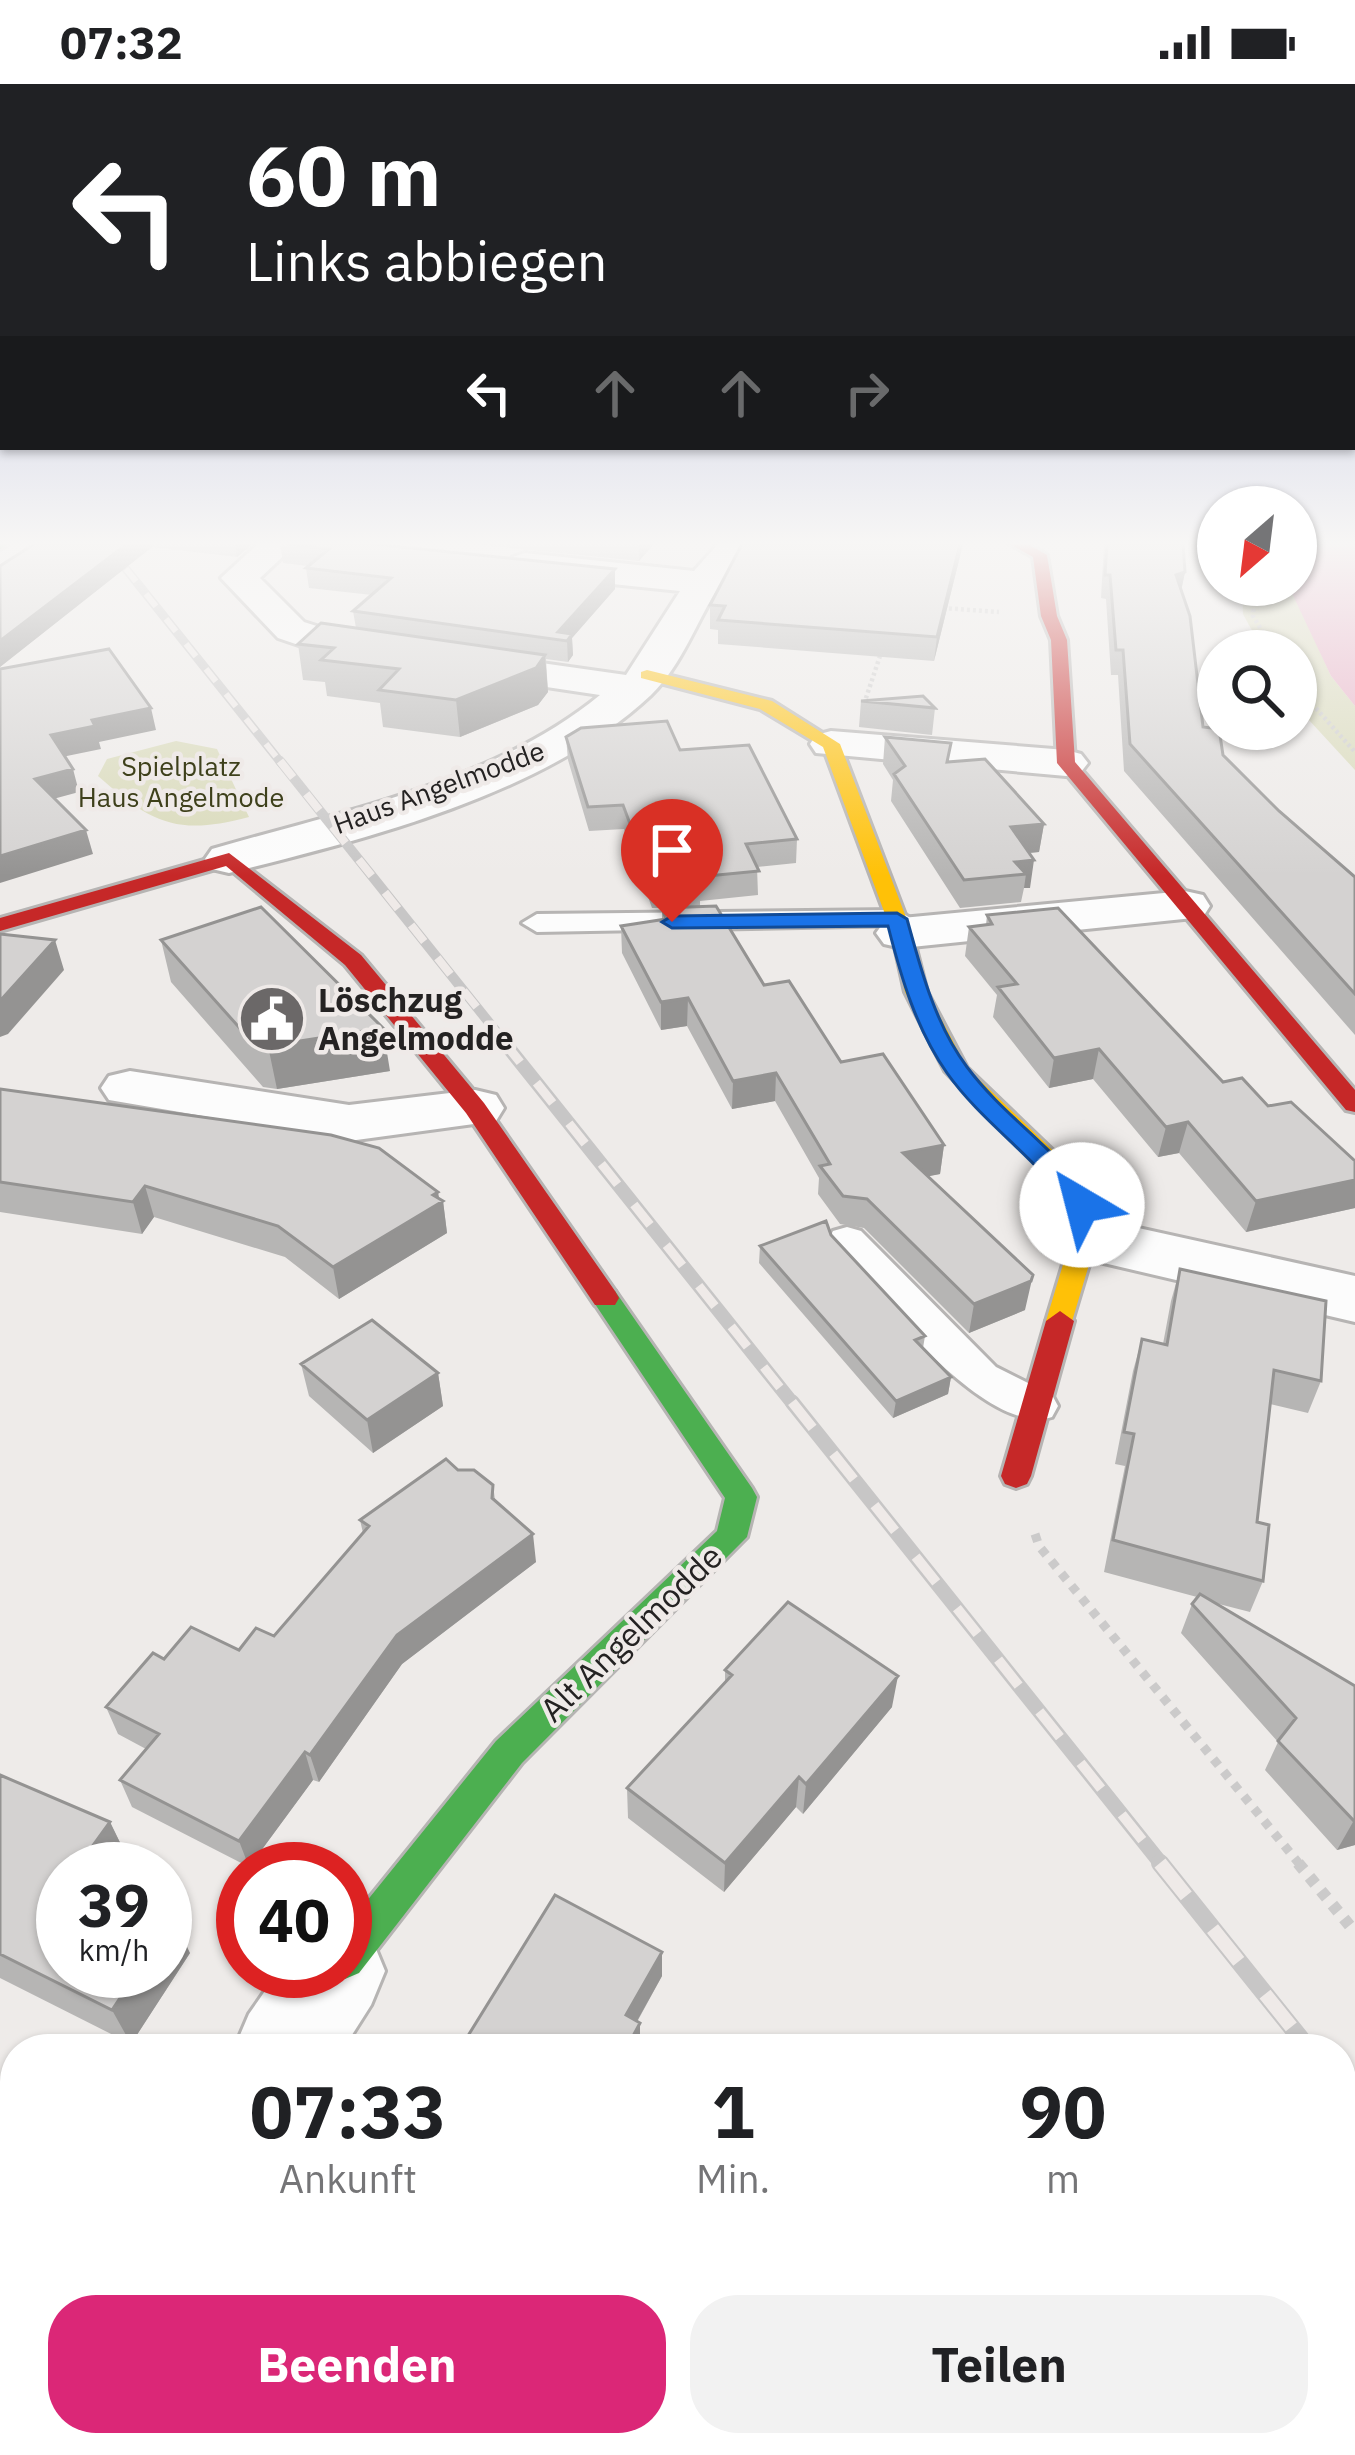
<!DOCTYPE html>
<html lang="de">
<meta charset="utf-8">
<style>
:root{--surface:#fff;--page:#f2f2f2;--text:#202124;--muted:#757577;--accent:#db2777}
body{margin:0;font-family:"IBM Plex Sans",sans-serif;background:var(--page);color:var(--text);height:100vh;display:flex;flex-direction:column;font-size:45px;white-space:nowrap}
*{box-sizing:border-box;margin:0}
p{font-size:39px;color:var(--muted)}
.icon{flex:none;width:66px;height:66px;fill:none;stroke:currentColor;stroke-width:2;stroke-linecap:round;stroke-linejoin:round}
.map{position:relative;flex:1;overflow:hidden}
.drawer{position:absolute;left:0px;top:1950px;width:1356px;height:423px;display:flex;flex-direction:column;background:var(--surface);border-radius:48px 48px 0 0;box-shadow:0 3px 9px #0004}
.drawer>*{flex:none}
.guide{position:absolute;left:0px;top:0px;width:1356px;height:366px;box-shadow:0 3px 9px #0004;background:#202124;color:#fff;overflow:hidden}
.needle{width:78px;rotate:208deg}
.buttons{position:absolute;left:1197px;top:402px;display:grid;gap:24px}
.buttons a{display:grid;place-items:center;width:120px;height:120px;border-radius:50%;background:var(--surface);box-shadow:0 3px 9px #0004;font-size:60px}
.speed{position:absolute;left:36px;top:1758px;display:flex;gap:24px;font-size:60px;font-weight:700;text-align:center}
.speed>*{display:grid;place-content:center;width:156px;height:156px;border-radius:50%;background:var(--surface);box-shadow:0 3px 9px #0004;line-height:1}
.speed small{font-size:30px;font-weight:400}
.speed .limit{border:18px solid #d22;background:#fff;color:#111}
.pin{position:absolute;display:grid;place-items:center;width:102px;height:102px;color:#fff;margin:-123px -51px;border-radius:50% 50% 50% 0;rotate:-45deg;box-shadow:0 0 12px #0007}
.pin .icon{rotate:45deg}
.me{position:absolute;width:132px;margin:-66px;rotate:323deg;stroke-linejoin:round;filter:drop-shadow(0 0 9px #0008)}
.turn{display:flex;align-items:center;gap:42px;height:252px;padding:0 48px;font-size:54px}
.turn .icon{width:156px;height:156px;stroke-width:2.5}
.turn b{display:block;font-size:84px;line-height:102px}
.lanes{display:flex;align-items:center;height:114px;padding:0 48px;background:#0003;justify-content:center;gap:60px;direction:ltr}
.lanes .off{opacity:.35}
.eta{display:flex;justify-content:space-evenly;align-items:center;height:204px;text-align:center}
.eta b{font-size:72px;font-weight:800;line-height:84px}
.primary-button{display:flex;gap:24px;margin-top:auto;padding:24px 48px}
.primary-button a{flex:1;height:138px;border-radius:48px;background:var(--accent);color:#fff;font-size:48px;font-weight:800;line-height:138px;text-align:center}
.primary-button a+a{background:var(--page);color:var(--text)}
.status{display:flex;justify-content:space-between;align-items:center;height:84px;padding:0 60px;background:var(--surface);direction:ltr}
.status svg{height:33px;fill:currentColor}
.map>svg:first-child{display:block}
.green{fill:#d8d9b8}
.water{fill:#e9adc5}
.lines{fill:none;stroke-linecap:round;stroke-linejoin:round}
.lane-casing{stroke:#b6b4b3;stroke-width:6}
.street-casing{stroke:#b6b4b3;stroke-width:6}
.fast-casing{stroke:#b6b4b3;stroke-width:6}
.slow-casing{stroke:#b6b4b3;stroke-width:6}
.jam-casing{stroke:#b6b4b3;stroke-width:6}
.path-far2{stroke:#cbcaca;stroke-width:4.5;stroke-dasharray:3 3;stroke-linecap:butt}
.path-far1{stroke:#cbcaca;stroke-width:9;stroke-dasharray:8 8;stroke-linecap:butt}
.path{stroke:#cbcaca;stroke-width:12;stroke-dasharray:9 9;stroke-linecap:butt}
.lane{fill:#fcfcfc;fill-rule:evenodd}
.street{fill:#fcfcfc;fill-rule:evenodd}
.fast{fill:#4caf50;fill-rule:evenodd}
.slow{fill:#ffc107;fill-rule:evenodd}
.jam{fill:#c62828;fill-rule:evenodd}
.rail-far4-casing{stroke:#c7c6c6;stroke-width:9}
.rail-far3-casing{stroke:#c7c6c6;stroke-width:10}
.rail-far2-casing{stroke:#c7c6c6;stroke-width:14}
.rail-far1-casing{stroke:#c7c6c6;stroke-width:15}
.rail-casing{stroke:#c7c6c6;stroke-width:18}
.rail-far4{stroke:#efeae8;stroke-width:6;stroke-dasharray:16;stroke-linecap:butt}
.rail-far3{stroke:#efeae8;stroke-width:8;stroke-dasharray:21;stroke-linecap:butt}
.rail-far2{stroke:#efeae8;stroke-width:9;stroke-dasharray:26;stroke-linecap:butt}
.rail-far1{stroke:#efeae8;stroke-width:10;stroke-dasharray:33;stroke-linecap:butt}
.rail{stroke:#efeae8;stroke-width:14;stroke-dasharray:42;stroke-linecap:butt}
.wall{fill:#b6b5b4}
.shaded-wall{fill:#949392}
.building{fill:#d4d2d1;stroke:#949392;stroke-width:3}
.route{fill:#1a73e8;stroke:#114b97;stroke-width:3}
.labels{text-anchor:middle;stroke-width:9;stroke-linejoin:round;paint-order:stroke}
.far-park-label{font-size:27px;fill:#3e401b;stroke:#efeae8}
.far-street-label{font-size:27px;fill:#242222;stroke:#efeae8}
.poi-label{font-size:33px;font-weight:bold;fill:#242222;stroke:#efeae8;text-anchor:start}
.street-label{font-size:33px;fill:#242222;stroke:#efeae8}
</style>
<div class="status"><b>07:32</b><svg viewBox="0 0 49 12"><path d="M0 12V9h3v3zM5 12V6h3v6zM10 12V3h3v9zM15 12V0h3v12zM26 1h20v11H26zM47 4h2v5h-2z"/></svg></div>
<div class="map">
<svg width="1355" height="2371" viewBox="0 0 1355 2371">
<rect width="100%" height="100%" fill="#eeebe9"/>
<path class="green" d="M1242,501H1290L1331,592L1355,622V686L1296,622V567H1263L1243,530Z
M176,657L217,665L249,733C178,752 152,740 98,692L107,675Z"/>
<path class="water" d="M1296,460H1355V622L1331,592L1290,505L1296,501Z"/>
<g class="lines">
<defs>
<path id="lane" d="M897,826L912,835L908,841L537,848L522,839L537,830Z
M847,1143L861,1147L996,1283L1052,1311L1058,1322L1052,1333C986,1354 876,1210 833,1165L828,1156L833,1147Z"/>
<path id="street" d="M258,460H296L260,494L304,538L345,551L626,591L680,507L525,491L513,487L507,480L513,473L525,469L694,487L718,460H756C745,475 730,486 720,501C696,537 683,580 651,611C546,710 367,755 229,789L212,785L205,775L212,765C342,727 493,699 600,611L325,570L278,554L221,494Z
M831,647L1066,666L1081,670L1088,679L1081,688L1066,692L816,669L810,660L816,651Z
M1185,807L1203,811L1210,822L1203,833L902,864L884,860L876,849L884,838L902,834Z
M130,987L349,1021L475,1006L496,1011L504,1024L496,1037L349,1057L109,1016L101,1004L109,992Z
M1084,1132L1355,1192V1238L1061,1169L1052,1154L1061,1139Z
M345,1842L371,1853L385,1887L371,1921L343,1965H234L249,1930L279,1887H345Z
M15,2330V2358H123L117,2371H0Z"/>
<path id="fast" d="M0,460H8L0,465Z
M605,1204L615,1207L752,1404L757,1413L747,1453L522,1679L359,1889L345,1895L330,1887H345V1844L496,1657L717,1447L725,1414L591,1214Z"/>
<path id="slow" d="M647,586L772,617L840,660L912,849L927,908L967,984L1069,1082L1095,1122L1097,1154L1070,1244H1050L1046,1237L1071,1154L1069,1122L1051,1094L945,987L905,908L892,849L823,663L760,625L641,594V588Z"/>
<path id="jam" d="M1010,460H1028L1047,471L1057,532L1067,556L1075,678L1355,1006V1028L1346,1026L1057,679L1051,556L1041,532L1033,473Z
M229,769L361,871L484,1019L615,1207L619,1214L615,1221H595L466,1029L345,881L226,782L0,847V834Z
M1060,1227L1074,1237L1031,1392L1027,1400L1016,1404L1005,1400L1001,1392L1046,1237Z"/>
</defs>
<use href="#lane" class="lane-casing"/>
<use href="#street" class="street-casing"/>
<use href="#fast" class="fast-casing"/>
<use href="#slow" class="slow-casing"/>
<use href="#jam" class="jam-casing"/>
<path class="path-far2" d="M1255,501L1253,532L1274,567
M943,524L999,528
M1296,602L1355,668
M864,620L882,566"/>
<path class="path-far1" d="M1035,1450L1039,1462L1301,1782"/>
<path class="path" d="M1298,1779L1355,1848"/>
<use href="#lane" class="lane"/>
<use href="#street" class="street"/>
<use href="#fast" class="fast"/>
<use href="#slow" class="slow"/>
<use href="#jam" class="jam"/>
<defs>
<path id="rail-far4" d="M106,460L282,680"/>
<path id="rail-far3" d="M280,677L507,961"/>
<path id="rail-far2" d="M504,958L794,1321"/>
<path id="rail-far1" d="M792,1318L1163,1782"/>
<path id="rail" d="M1160,1779L1309,1965
M1341,2005L1355,2023"/>
</defs>
<use href="#rail-far4" class="rail-far4-casing"/>
<use href="#rail-far3" class="rail-far3-casing"/>
<use href="#rail-far2" class="rail-far2-casing"/>
<use href="#rail-far1" class="rail-far1-casing"/>
<use href="#rail" class="rail-casing"/>
<use href="#rail-far4" class="rail-far4"/>
<use href="#rail-far3" class="rail-far3"/>
<use href="#rail-far2" class="rail-far2"/>
<use href="#rail-far1" class="rail-far1"/>
<use href="#rail" class="rail"/>
</g>
<path class="wall" d="M34,460H253L237,473L152,463L0,583V482Z
M280,460L615,485V505L572,554L573,571L568,578L546,575L548,608L538,621L460,653L383,643L380,619L327,612L325,598L303,596L298,560L356,544L353,527L372,511L309,504L306,484L308,482L283,479Z
M472,460H654L639,477Z
M963,460L934,577L718,560V546L710,545V521Z
M1104,460H1183L1185,488L1181,507L1203,643L1223,671L1279,727L1355,793V951L1124,687L1118,591H1111L1106,515L1101,514Z
M861,617L935,624L932,651L859,643Z
M566,653L680,666L797,755L796,779L757,783L758,811L700,817V823L764,901L841,978L944,1061L940,1090L928,1092L1025,1226L969,1249L864,1144L840,1140L818,1110L819,1094L775,1017L732,1025L687,942L661,946L622,869L621,842L662,836V824H652L624,745L589,747L568,676Z
M885,653L951,659L948,678L1044,740L1039,768L1029,769L1030,804H1024L1021,818L960,824L891,717L893,696L883,680Z
M987,831L1223,998L1268,1022L1355,1077V1124L1246,1148L1179,1069L1158,1073L1093,995L1049,1004L993,933L997,911L965,872L969,843L986,841Z
M161,856L390,987L277,1005L263,1003L171,898Z
M0,1005L439,1115L443,1117L447,1149L339,1215L285,1173L154,1133L142,1150L0,1128Z
M760,1162L925,1252L923,1264L951,1293L948,1310L893,1334L759,1179Z
M1180,1185L1321,1297L1308,1329L1270,1320L1257,1438L1263,1497L1250,1528L1215,1519L1355,1602V1761L1337,1766L1265,1686L1278,1658L1181,1549L1192,1520L1197,1513L1104,1488L1125,1382L1115,1380L1133,1287L1142,1255L1163,1260L1171,1217Z
M301,1280L438,1289L443,1322L373,1369L309,1312Z
M458,1386L493,1401L495,1416L536,1478L402,1580L319,1698L313,1696L249,1783L132,1723L120,1696L146,1665L118,1650L106,1623L164,1575L239,1566L274,1552L363,1449L360,1436Z
M725,1586L892,1623L803,1730L796,1723L724,1808L628,1734L627,1704L725,1599Z
M0,1691L110,1738L128,1775L63,1785L190,1869L131,1960L0,1894Z
M662,1868V1892L637,1938L640,1965H468L466,1955Z
M419,2358H446L442,2369Z
M982,2358H1214L1210,2371H977Z"/>
<path class="shaded-wall" d="M127,460H152V463L0,583V557Z
M235,460H253L237,473Z
M639,460H654L639,477Z
M960,460H963L934,577L937,553Z
M615,485V505L572,554L573,571L568,578L567,557L558,548Z
M1185,488L1180,512L1176,491Z
M545,571L548,608L538,621L460,653L456,616Z
M151,624L156,646L99,658L101,665L57,674L51,651L92,636Z
M73,685L79,708L42,718L35,695Z
M1044,740L1039,768L1006,771L1011,743Z
M86,746L93,770L0,799V772Z
M1034,776L1030,804H1024L1026,790L1015,778Z
M55,856L64,886L8,950L0,953V917Z
M688,914L687,942L661,946V918Z
M383,944L390,987L277,1005L268,962Z
M1099,965L1093,995L1049,1004L1054,974Z
M776,989L775,1017L732,1025L733,997Z
M1188,1038L1179,1069L1158,1073L1166,1043Z
M944,1061L940,1090L900,1098L903,1069Z
M1355,1096V1124L1246,1148L1256,1117Z
M145,1102L154,1133L142,1150L133,1118Z
M438,1108L440,1119L443,1117L447,1149L339,1215L333,1183Z
M1033,1191L1025,1226L969,1249L974,1220Z
M438,1289L443,1322L373,1369L367,1336Z
M951,1293L948,1310L893,1334L896,1317Z
M533,1450L536,1478L402,1580L319,1698L310,1671L397,1551Z
M898,1592L892,1623L803,1730L806,1700Z
M305,1668L313,1696L249,1783L239,1757Z
M799,1693L796,1723L724,1808L725,1779Z
M110,1738L128,1775L121,1785H76Z
M1353,1738H1355V1761L1337,1766Z
M173,1834L190,1869L131,1960L112,1926L138,1887H165V1846Z
M662,1868V1892L627,1955L626,1931Z
M640,1939V1965H626Z
M437,2358H446L442,2369Z"/>
<path class="building" d="M34,460H127L0,557V482Z
M287,460H373L615,485L558,548L572,550L567,557L353,527L391,494L306,484L329,465Z
M742,460H960L937,553L718,536L725,522L710,521Z
M1107,460H1183L1185,488L1176,491L1190,532L1203,643L1219,645L1223,671L1279,727L1355,793V910L1130,660L1123,566H1116L1110,491H1105Z
M321,539L545,571L536,584L456,616L379,606L399,585L321,576L334,564L298,560Z
M109,565L151,624L92,636L95,642L51,651L73,685L35,695L86,746L0,772V585Z
M923,612L935,624L861,617Z
M667,637L680,666L749,661L797,755L746,760L759,787L697,793L701,799H652L623,721L588,723L566,653L581,644Z
M885,653L951,659L947,678L985,675L1044,740L1011,743L1034,776L1015,778L1026,790L964,796L894,690L905,682Z
M716,822L764,901L789,897L841,978L883,970L944,1061L903,1069L1033,1191L1031,1197L974,1220L867,1115L843,1112L820,1082L830,1080L776,989L733,997L688,914L661,918L621,842L666,835L662,824Z
M261,823L383,944L268,962L254,960L161,856Z
M1058,824L1223,998L1242,994L1268,1022L1291,1018L1355,1077V1096L1256,1117L1188,1038L1166,1043L1099,965L1054,974L998,903L1017,900L969,843L992,840L987,831Z
M0,850L55,856L0,917Z
M0,1005L331,1051L379,1064L438,1108L433,1111L443,1117L333,1183L278,1142L145,1102L133,1118L0,1098Z
M826,1137L831,1151L925,1252L915,1256L951,1293L896,1317L760,1162Z
M1180,1185L1326,1217L1321,1297L1274,1286L1257,1438L1269,1441L1263,1497L1113,1456L1134,1350L1124,1348L1142,1255L1167,1261Z
M372,1236L438,1289L367,1336L301,1280Z
M446,1375L458,1386H474L493,1401L492,1414L533,1450L397,1551L310,1671L305,1668L239,1757L120,1696L159,1650L106,1623L153,1569L164,1575L191,1543L239,1566L256,1544L274,1552L369,1442L360,1436Z
M1200,1510L1355,1602V1738L1278,1657L1296,1634L1192,1520Z
M788,1518L898,1592L806,1700L799,1693L725,1779L627,1704L732,1591L725,1586Z
M0,1691L110,1738L76,1785H63V1887H138L112,1926L0,1870Z
M555,1811L662,1868L626,1931L640,1939L626,1965H484L466,1955Z
M165,1830L173,1834L165,1846Z
M986,2358H1214L1210,2371H982Z"/>
<linearGradient id="sky" x2="0" y2="1"><stop stop-color="#a8b1da"/><stop offset="0.58" stop-color="#f7f6f5"/><stop offset="1" stop-color="#f7f6f5" stop-opacity="0"/></linearGradient>
<rect width="1355" height="792" fill="url(#sky)"/>
<path class="route" d="M897,829L907,835C921,886 935,940 967,983C1005,1034 1059,1066 1095,1121L1091,1127H1073C1038,1074 983,1040 947,989C916,945 901,893 888,842L672,844L662,838L672,832Z"/>
<defs>
<symbol id="civic-disc" viewBox="-11 -11 22 22"><circle r="9.5" fill="#6b6868" stroke="#efeae8"/><path d="M-.6-6.5H3V-4.5H.6V-3L4-1V1h2V6H-6V1h2V-1L-.6-3ZM-1.2 2.5V6h2.4V2.5Z" fill="#fff"/></symbol>
</defs>
<g fill-rule="evenodd">
<use href="#civic-disc" x="234" y="897" width="76" height="76"/>
</g>
<g class="labels">
<g class="far-park-label">
<text x="181" y="692">Spielplatz<tspan x="181" dy="31">Haus Angelmode</tspan></text>
</g>
<g class="far-street-label">
<text transform="translate(439 704) rotate(-20)" y="9">Haus Angelmodde</text>
</g>
<g class="poi-label">
<text x="318" y="928">Löschzug<tspan x="318" dy="38">Angelmodde</tspan></text>
</g>
<g class="street-label">
<text transform="translate(631 1549) rotate(-44)" y="12">Alt Angelmodde</text>
</g>
</g>
</svg>
<div class="buttons">
<a><svg class="needle" viewBox="-14 -14 28 28"><path d="M0-13l5 13h-10z" fill="#e53935"/><path d="M0 13l5-13h-10z" fill="#757577"/></svg></a>
<a><svg class="icon" aria-label="search" viewBox="0 0 24 24"><circle cx="10" cy="10" r="6"/><path d="M15 15l6 6"/></svg></a>
</div>
<div class="speed"><div>39<small>km/h</small></div><div class="limit">40</div></div>
<div class="pin" style="left:672px;top:838px;background:#d93025"><svg class="icon" aria-label="arrive" viewBox="0 0 24 24"><path d="M6 21V4h12l-3 4 3 4H6"/></svg></div>
<svg class="me" style="left:1082px;top:1121px" viewBox="-20 -20 40 40"><circle r="19" fill="#fff"/><path d="M0-13L10 11 0 6-10 11z" fill="#1a73e8"/></svg>
<div class="guide">
<div class="turn"><svg class="icon" aria-label="left" viewBox="0 0 24 24"><path d="M17 20v-9H6M10 6l-5 5 5 5"/></svg><div><b>60 m</b>Links abbiegen</div></div>
<div class="lanes"><svg class="icon" aria-label="left" viewBox="0 0 24 24"><path d="M17 20v-9H6M10 6l-5 5 5 5"/></svg><svg class="icon off" aria-label="ahead" viewBox="0 0 24 24"><path d="M12 20V5M6 11l6-6 6 6"/></svg><svg class="icon off" aria-label="ahead" viewBox="0 0 24 24"><path d="M12 20V5M6 11l6-6 6 6"/></svg><svg class="icon off" aria-label="right" viewBox="0 0 24 24"><path d="M7 20v-9h11M14 6l5 5-5 5"/></svg></div>
</div>
<section class="drawer">
<div class="eta">
<div><b>07:33</b><p>Ankunft</p></div>
<div><b>1</b><p>Min.</p></div>
<div><b>90</b><p>m</p></div>
</div>
<div class="primary-button"><a>Beenden</a><a>Teilen</a></div>
</section>
</div>
